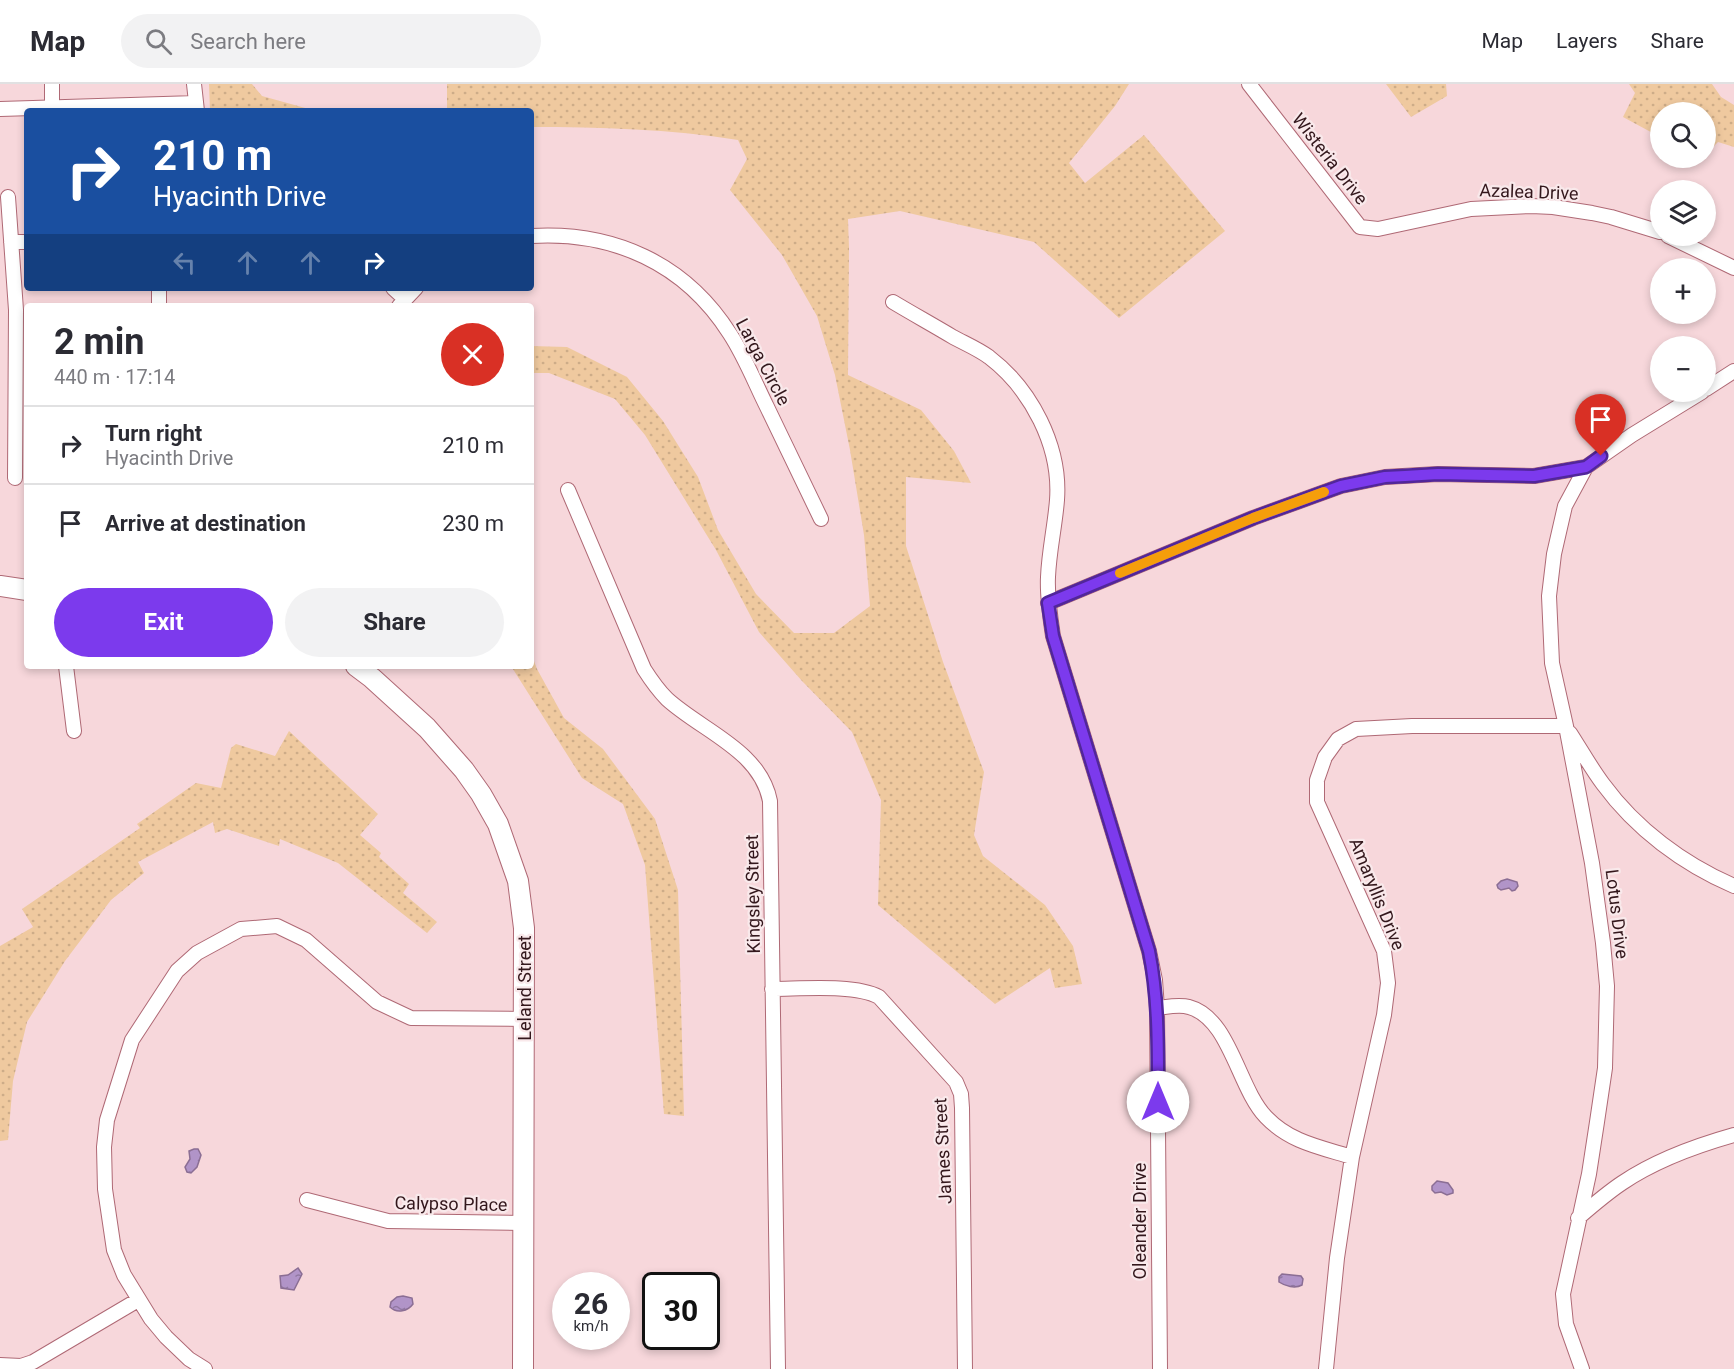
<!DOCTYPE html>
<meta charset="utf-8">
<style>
:root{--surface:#fff;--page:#f2f2f3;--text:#2b2b33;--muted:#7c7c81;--line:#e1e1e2;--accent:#7c3aed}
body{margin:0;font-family:Roboto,sans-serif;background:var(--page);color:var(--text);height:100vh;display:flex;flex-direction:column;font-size:22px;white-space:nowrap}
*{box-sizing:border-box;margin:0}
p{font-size:20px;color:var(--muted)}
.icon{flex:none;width:33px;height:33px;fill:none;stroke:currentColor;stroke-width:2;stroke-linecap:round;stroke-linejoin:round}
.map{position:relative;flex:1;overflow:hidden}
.panel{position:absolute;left:24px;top:219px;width:510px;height:366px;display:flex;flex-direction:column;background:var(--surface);border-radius:6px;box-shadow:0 3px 9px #0003}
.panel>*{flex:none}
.hud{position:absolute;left:24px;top:24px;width:510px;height:183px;border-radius:6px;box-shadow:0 3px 9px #0003;background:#1a4fa0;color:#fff;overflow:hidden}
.buttons{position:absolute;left:1650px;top:18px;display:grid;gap:12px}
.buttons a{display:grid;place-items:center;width:66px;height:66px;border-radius:50%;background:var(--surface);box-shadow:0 3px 9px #0003;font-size:30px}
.speed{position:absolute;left:552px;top:1188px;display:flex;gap:12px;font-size:30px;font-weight:700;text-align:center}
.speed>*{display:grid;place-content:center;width:78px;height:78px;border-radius:50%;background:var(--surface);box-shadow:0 3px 9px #0003;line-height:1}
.speed small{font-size:15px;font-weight:400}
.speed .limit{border:3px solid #111;border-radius:9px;background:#fff;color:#111}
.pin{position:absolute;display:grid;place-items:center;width:51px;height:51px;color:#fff;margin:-62px -26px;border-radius:50% 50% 50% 0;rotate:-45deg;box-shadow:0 0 6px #0007}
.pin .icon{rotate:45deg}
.me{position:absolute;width:66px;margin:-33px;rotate:0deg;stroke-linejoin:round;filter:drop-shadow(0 0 4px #0008)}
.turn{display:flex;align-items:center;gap:21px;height:126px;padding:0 30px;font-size:27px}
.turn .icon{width:78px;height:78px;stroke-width:2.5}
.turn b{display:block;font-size:42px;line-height:51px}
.lanes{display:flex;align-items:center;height:57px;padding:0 30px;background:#0003;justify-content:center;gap:30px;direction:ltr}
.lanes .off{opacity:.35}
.round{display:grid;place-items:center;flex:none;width:63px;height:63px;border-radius:32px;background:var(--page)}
.headline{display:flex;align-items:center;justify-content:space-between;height:102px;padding:0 30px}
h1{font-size:36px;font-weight:700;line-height:45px}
.action{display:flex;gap:12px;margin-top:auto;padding:12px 30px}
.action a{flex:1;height:69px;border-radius:36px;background:var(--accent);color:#fff;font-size:24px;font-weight:700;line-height:69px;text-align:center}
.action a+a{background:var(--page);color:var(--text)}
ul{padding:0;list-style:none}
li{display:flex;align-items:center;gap:18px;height:78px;padding:0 30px;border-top:2px solid var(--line)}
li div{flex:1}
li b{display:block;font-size:22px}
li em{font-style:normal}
header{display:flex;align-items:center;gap:36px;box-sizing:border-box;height:84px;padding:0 30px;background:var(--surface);border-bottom:2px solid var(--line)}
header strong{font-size:28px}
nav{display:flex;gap:33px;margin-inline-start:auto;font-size:21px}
.search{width:420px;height:54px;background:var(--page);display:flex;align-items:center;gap:15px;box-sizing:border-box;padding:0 21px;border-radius:33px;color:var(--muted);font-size:22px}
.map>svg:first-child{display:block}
.grass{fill:url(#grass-dots)}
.water{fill:url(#water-ripples);stroke:#8b6e94;stroke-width:1.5}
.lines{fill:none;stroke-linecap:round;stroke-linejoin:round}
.street-casing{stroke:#af6975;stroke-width:16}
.secondary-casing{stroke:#af6975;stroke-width:22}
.street{stroke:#fff;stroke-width:14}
.secondary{stroke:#fff;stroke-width:20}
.route-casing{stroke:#51269a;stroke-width:15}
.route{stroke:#7c3aed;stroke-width:10}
.slow{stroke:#f59e0b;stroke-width:10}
.labels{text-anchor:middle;stroke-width:4.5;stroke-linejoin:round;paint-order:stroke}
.street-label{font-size:18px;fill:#33171c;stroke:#f9e9eb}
</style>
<header>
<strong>Map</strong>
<div class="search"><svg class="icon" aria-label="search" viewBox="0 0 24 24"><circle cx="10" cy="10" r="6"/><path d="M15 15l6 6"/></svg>Search here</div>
<nav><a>Map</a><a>Layers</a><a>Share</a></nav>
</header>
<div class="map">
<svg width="1734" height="1285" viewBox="0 0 1734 1285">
<defs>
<pattern id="grass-dots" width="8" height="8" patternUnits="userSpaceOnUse" patternTransform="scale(1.5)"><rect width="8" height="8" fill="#efc99f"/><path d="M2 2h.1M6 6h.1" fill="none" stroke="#cdac88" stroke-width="1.8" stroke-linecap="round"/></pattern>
<pattern id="water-ripples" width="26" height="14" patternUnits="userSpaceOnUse" patternTransform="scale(1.5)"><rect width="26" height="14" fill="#b194c8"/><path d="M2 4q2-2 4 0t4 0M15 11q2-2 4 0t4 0" fill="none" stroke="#9178a2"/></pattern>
</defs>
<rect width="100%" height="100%" fill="#f7d7db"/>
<path class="grass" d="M209,0H252L262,12L316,27H210Z
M447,0H1129L1115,22L1069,79L1085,99L1144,51L1225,147L1119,234L1034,158L900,127L848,135L849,164L848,291L921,326L954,367L971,399L906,393V462L943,578L984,688L974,751L983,772L1045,821L1073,862L1082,900L1055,904L1050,884L995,920L878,821L881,716L852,648L802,597L759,548L716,466L645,351L615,315L549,289H531V262L567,263L627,293L663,337L698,393L718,446L756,510L794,549H834L870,522L864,451L850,366L835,291L817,232L782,171L730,106L747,75L738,56C670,45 600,43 531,43V27H435L447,26Z
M1386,0H1446L1447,12L1411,33Z
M1629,0H1712L1721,13L1734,21V63L1718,58L1707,69H1706V28H1660V53L1623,33L1635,9Z
M531,569L537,585L564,634L603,665L655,735L678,806L684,1032L664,1030L645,781L623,720L582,694L511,582H531Z
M289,647L378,730L360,751L381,769L379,773L409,800L403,809L437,838L427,849L338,779L280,755L279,762L227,745L215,749L213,738L138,778L144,789L111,816L65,877L27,938L13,997L8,1056L0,1057V862L33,843L22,825L140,744L137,740L196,699L221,704L231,664L236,660L275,672Z"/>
<path class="water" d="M1507,795L1517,798L1518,802L1515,806L1512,807L1509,804L1501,806L1498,804L1497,801L1501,797Z
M194,1065H198L201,1071L197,1083L191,1089L187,1088L185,1083L190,1075L189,1067Z
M1437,1097L1448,1099L1453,1106V1109L1447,1111L1441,1108L1435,1109L1432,1106V1102Z
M298,1184L302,1190L294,1206L281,1204L280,1192L288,1191Z
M1282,1190L1301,1192L1303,1195L1302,1201C1295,1205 1285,1202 1279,1198V1193Z
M403,1212L412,1214L413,1220C408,1227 397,1230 390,1223L391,1218L397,1213Z"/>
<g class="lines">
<defs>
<path id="street" d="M194,0L197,27
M1249,0L1360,143L1378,145L1471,125L1531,122L1553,123L1592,129L1611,133L1660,148
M52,24V0
M0,25L196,19
M8,113L16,226L15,394
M531,152C613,147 685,179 730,250C745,273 755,299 767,323C785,361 803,398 821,435
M1668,152L1734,184
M11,158H27
M159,204V222
M393,204L405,215
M893,218C913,230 933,241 953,253C964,259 978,265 989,273C1031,305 1061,362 1057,416C1055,442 1049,467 1048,493C1047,513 1050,532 1053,552L1149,867L1155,896L1157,924L1160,1285
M399,222L416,204
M1706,305L1734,287
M568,406L644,585C651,596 658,606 667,615C702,647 760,666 770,717L778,1285
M1048,519L1253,434L1341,402L1385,393L1438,390L1534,392L1586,383L1632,351L1702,308
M66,582L74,647
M1570,649C1581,666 1591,684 1603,700C1636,745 1683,780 1734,802
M772,905C801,905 855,900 879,913L956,998L961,1010L962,1024L965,1285
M1157,924C1167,923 1179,920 1189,923C1230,934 1238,1004 1266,1033C1290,1058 1319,1063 1352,1073
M307,1116L388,1137L524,1139
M1578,1134C1593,1121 1607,1109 1622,1099C1656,1076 1695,1062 1734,1051
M0,1281L21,1282L33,1278L138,1216
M205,1285L189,1275L166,1253L151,1235L124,1191L114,1166L105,1105L104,1063L107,1036L132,956L177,887L197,869L241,845L277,842L306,856L377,918L411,934L525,935
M1326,1285L1337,1174L1352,1073L1384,931L1388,899L1384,867L1317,718V696L1325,673L1338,655L1356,645L1412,642H1566
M1582,1285L1566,1240L1563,1210L1589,1090L1597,1038L1605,984L1607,902L1603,859L1592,779L1566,642L1552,579L1549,512L1554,470L1565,422L1586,383"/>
<path id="secondary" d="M0,502L27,506
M356,582L372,594L427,644L464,686L481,710L498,740L518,797L524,844L523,1285"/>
</defs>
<use href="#street" class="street-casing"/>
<use href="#secondary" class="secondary-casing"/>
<use href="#street" class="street"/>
<use href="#secondary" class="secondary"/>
</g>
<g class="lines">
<defs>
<path id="route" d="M1158,1018C1158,967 1159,917 1149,867L1053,552L1048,519L1253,434L1341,402L1385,393L1405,392L1438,390L1534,392L1586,383L1601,372"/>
</defs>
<use href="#route" class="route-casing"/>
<use href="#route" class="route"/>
<path class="slow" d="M1120,489L1253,434L1324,408"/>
</g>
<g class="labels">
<g class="street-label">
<text transform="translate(1330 75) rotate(52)" y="6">Wisteria Drive</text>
<text transform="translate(1529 108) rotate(2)" y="6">Azalea Drive</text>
<text transform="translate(763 278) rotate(62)" y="6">Larga Circle</text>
<text transform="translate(753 810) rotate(-91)" y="6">Kingsley Street</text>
<text transform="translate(1377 810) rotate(68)" y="6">Amaryllis Drive</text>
<text transform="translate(1617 830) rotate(83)" y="6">Lotus Drive</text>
<text transform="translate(525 904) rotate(-90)" y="6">Leland Street</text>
<text transform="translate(943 1067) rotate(-93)" y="6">James Street</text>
<text transform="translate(451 1120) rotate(1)" y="6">Calypso Place</text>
<text transform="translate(1140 1137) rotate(-90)" y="6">Oleander Drive</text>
</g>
</g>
</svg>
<div class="buttons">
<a><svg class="icon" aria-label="search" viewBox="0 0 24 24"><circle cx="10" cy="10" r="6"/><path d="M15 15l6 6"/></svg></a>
<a><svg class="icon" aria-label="layers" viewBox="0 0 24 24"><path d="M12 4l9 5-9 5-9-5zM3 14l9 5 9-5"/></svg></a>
<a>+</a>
<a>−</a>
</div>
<div class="speed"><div>26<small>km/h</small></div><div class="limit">30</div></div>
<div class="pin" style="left:1601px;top:372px;background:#d93025"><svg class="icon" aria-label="arrive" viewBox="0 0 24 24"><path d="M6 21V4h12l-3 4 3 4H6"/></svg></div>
<svg class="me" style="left:1158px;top:1018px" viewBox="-20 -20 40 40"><circle r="19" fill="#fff"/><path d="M0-13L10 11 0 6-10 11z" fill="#7c3aed"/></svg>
<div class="hud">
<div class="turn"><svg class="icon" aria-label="right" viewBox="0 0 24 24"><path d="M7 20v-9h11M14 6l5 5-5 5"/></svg><div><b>210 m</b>Hyacinth Drive</div></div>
<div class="lanes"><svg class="icon off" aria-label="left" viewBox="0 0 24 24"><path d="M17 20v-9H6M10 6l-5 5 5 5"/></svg><svg class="icon off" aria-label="ahead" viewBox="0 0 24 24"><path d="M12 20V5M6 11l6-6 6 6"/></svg><svg class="icon off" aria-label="ahead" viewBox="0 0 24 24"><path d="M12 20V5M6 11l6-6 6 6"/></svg><svg class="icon" aria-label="right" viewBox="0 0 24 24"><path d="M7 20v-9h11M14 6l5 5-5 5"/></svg></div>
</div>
<section class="panel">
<div class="headline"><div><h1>2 min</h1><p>440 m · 17:14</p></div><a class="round" style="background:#d93025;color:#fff"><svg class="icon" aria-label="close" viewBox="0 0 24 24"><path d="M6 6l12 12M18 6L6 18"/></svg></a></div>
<ul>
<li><svg class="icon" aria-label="right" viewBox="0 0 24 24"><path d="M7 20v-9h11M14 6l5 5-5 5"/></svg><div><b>Turn right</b><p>Hyacinth Drive</p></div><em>210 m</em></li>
<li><svg class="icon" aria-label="arrive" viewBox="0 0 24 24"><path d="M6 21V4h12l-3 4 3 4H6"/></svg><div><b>Arrive at destination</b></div><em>230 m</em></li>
</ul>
<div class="action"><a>Exit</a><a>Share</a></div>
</section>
</div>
